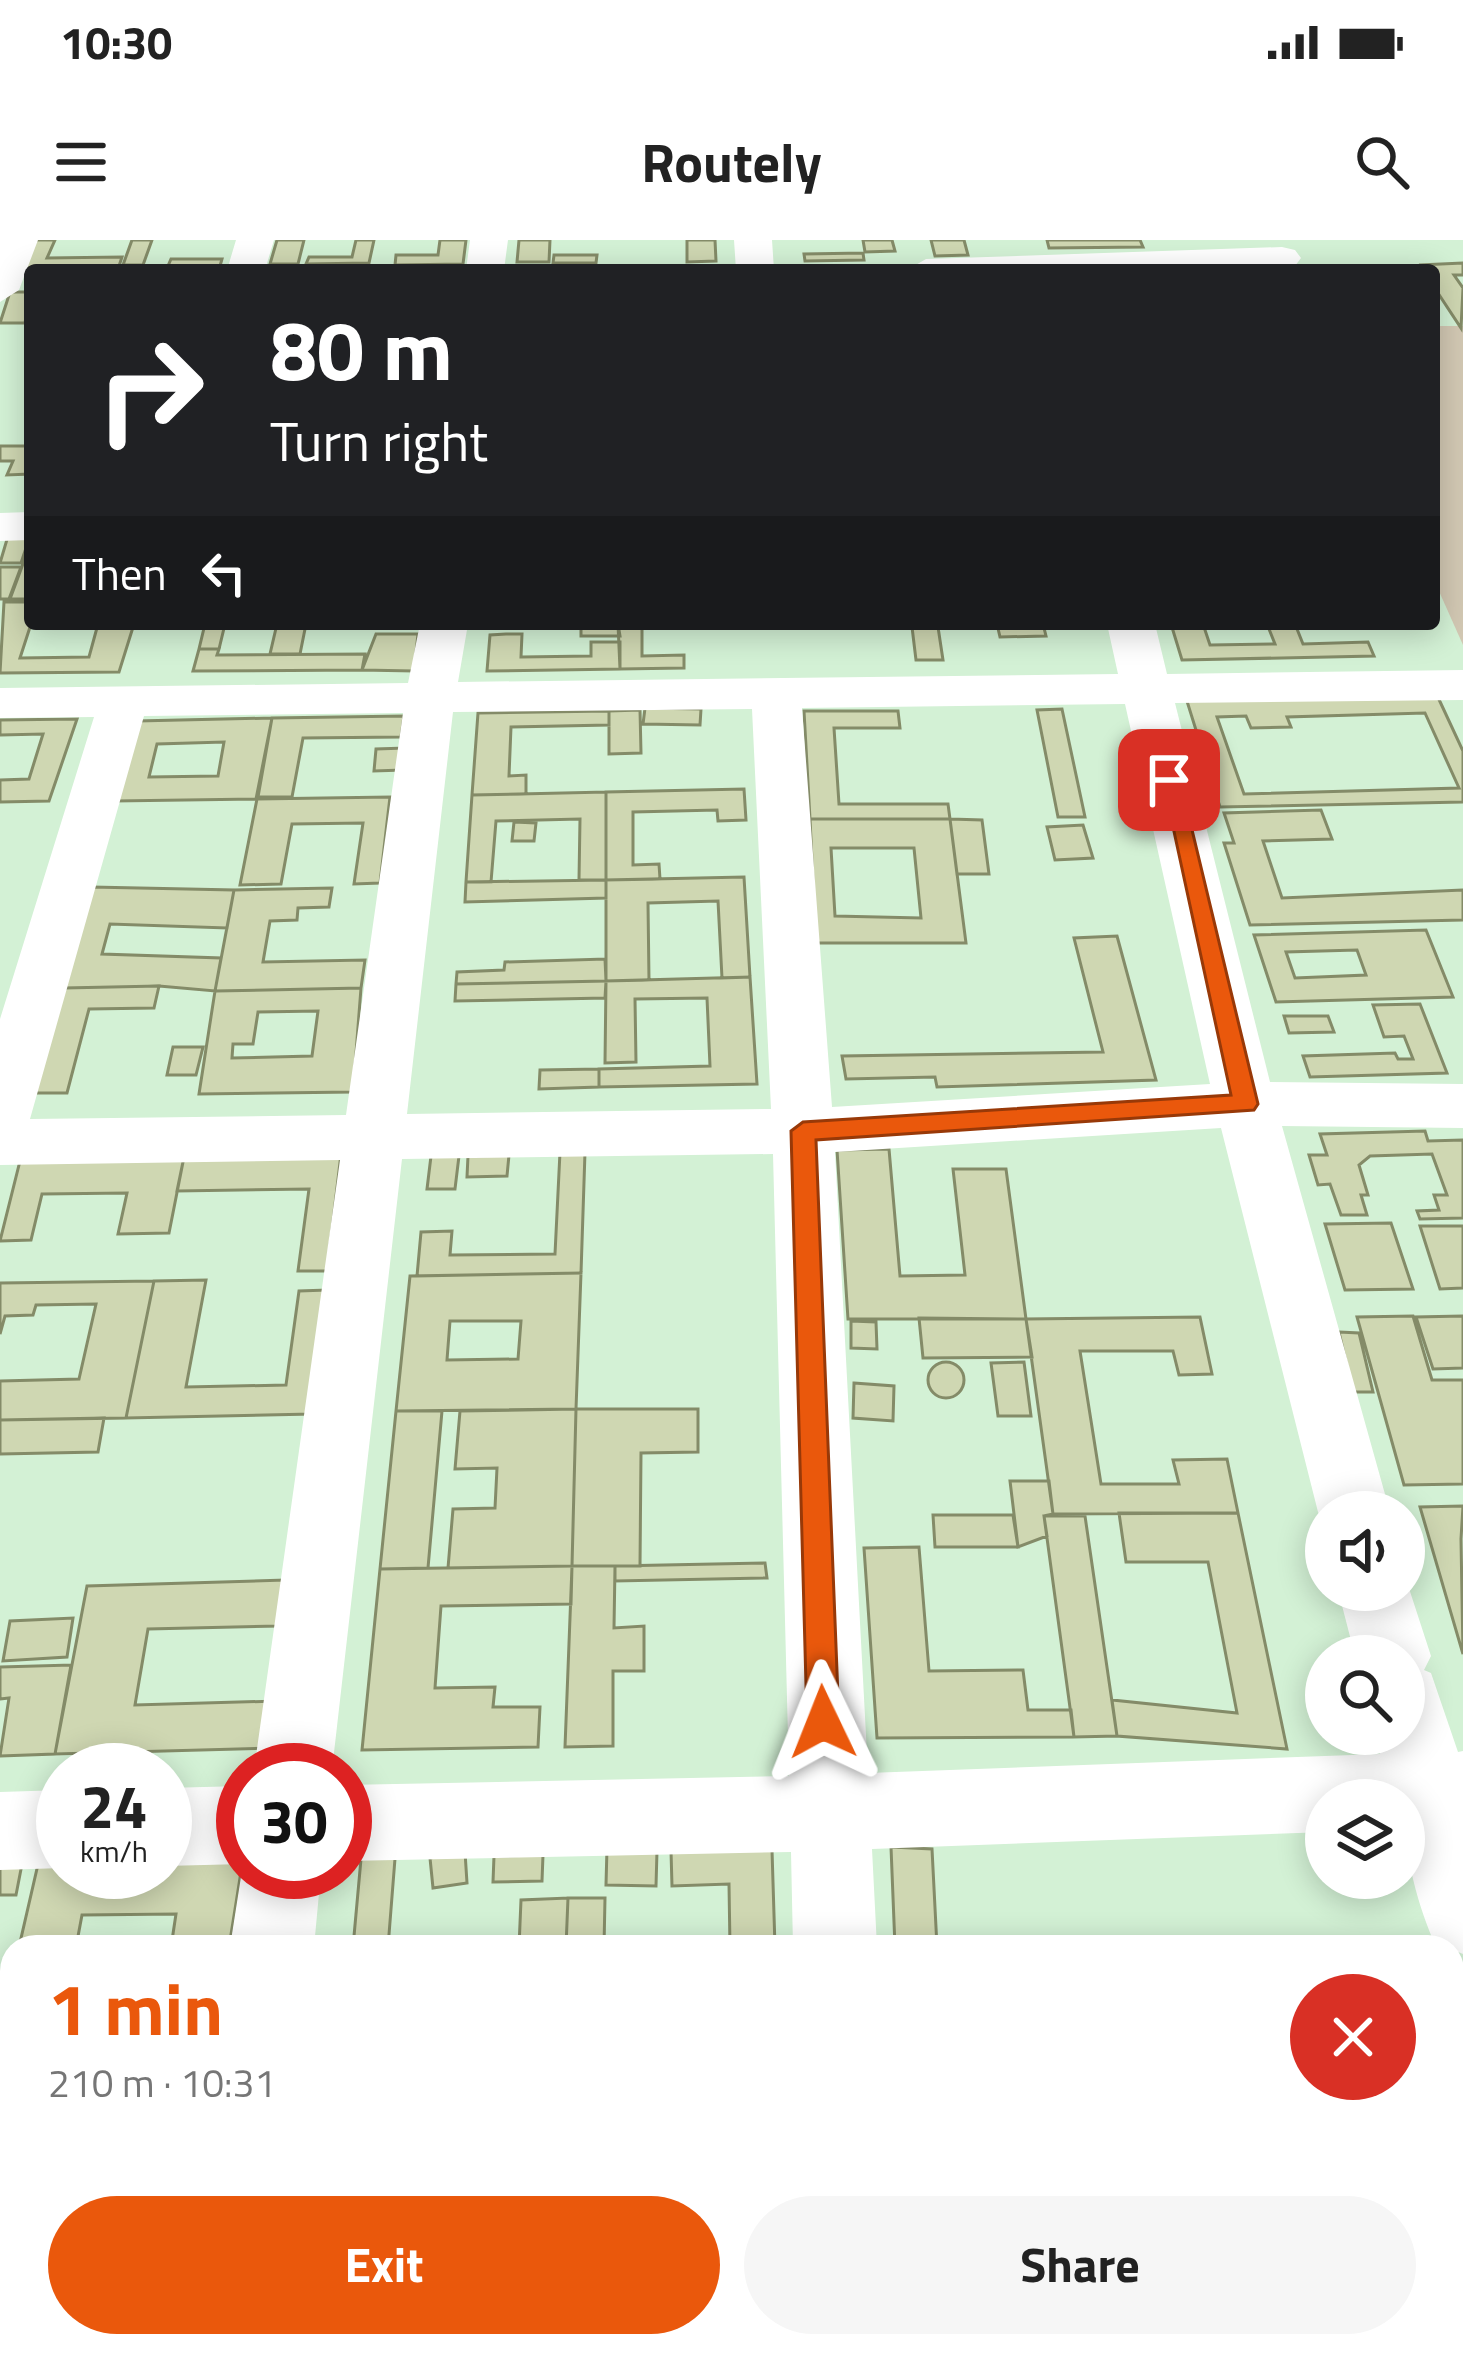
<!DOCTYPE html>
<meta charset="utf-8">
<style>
:root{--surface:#fff;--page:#f6f6f6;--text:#222;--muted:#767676;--accent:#ea580c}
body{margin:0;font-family:"Titillium Web",sans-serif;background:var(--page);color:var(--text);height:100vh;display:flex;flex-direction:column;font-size:45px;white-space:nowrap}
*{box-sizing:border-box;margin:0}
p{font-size:39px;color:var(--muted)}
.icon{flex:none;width:66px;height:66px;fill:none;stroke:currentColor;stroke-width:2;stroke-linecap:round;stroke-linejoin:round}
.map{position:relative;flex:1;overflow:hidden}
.panel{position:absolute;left:0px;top:1695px;width:1464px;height:423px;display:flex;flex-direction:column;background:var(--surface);border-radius:36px 36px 0 0;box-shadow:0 6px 30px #0003}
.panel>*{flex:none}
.banner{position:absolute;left:24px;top:24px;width:1416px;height:366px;border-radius:12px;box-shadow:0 6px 30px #0003;background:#202124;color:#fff;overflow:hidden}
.tools{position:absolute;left:1305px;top:1251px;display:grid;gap:24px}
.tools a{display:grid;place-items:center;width:120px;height:120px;border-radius:50%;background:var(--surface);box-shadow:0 6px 30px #0003;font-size:60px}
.speed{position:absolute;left:36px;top:1503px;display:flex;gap:24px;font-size:60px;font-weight:700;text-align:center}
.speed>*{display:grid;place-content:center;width:156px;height:156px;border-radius:50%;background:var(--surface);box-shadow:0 6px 30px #0003;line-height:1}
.speed small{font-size:30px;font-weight:400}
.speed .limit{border:18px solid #d22;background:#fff;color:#111}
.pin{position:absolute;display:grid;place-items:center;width:102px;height:102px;color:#fff;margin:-51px;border-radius:24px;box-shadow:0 6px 18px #0006}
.me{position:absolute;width:132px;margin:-66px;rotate:358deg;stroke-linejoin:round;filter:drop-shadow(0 0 9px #0008)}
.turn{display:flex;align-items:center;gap:42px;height:252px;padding:0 48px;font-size:54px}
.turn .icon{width:156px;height:156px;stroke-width:2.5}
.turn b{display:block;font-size:84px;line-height:102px}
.then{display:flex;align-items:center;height:114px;padding:0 48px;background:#0003;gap:24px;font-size:45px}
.round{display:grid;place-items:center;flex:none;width:126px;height:126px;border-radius:63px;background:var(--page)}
.summary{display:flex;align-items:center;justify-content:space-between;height:204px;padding:0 48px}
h1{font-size:72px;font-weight:700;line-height:90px;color:var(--accent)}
.action{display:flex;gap:24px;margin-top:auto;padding:24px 48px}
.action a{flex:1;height:138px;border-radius:72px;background:var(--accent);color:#fff;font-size:48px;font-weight:700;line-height:138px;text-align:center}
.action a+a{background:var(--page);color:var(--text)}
.status{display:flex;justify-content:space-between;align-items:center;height:84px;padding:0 60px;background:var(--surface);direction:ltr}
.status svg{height:33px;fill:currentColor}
header{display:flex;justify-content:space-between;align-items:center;height:156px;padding:0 48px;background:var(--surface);font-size:54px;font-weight:700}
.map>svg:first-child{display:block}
.green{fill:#d2c8b3}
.building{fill:#cfd7b2;stroke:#848b68;stroke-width:3;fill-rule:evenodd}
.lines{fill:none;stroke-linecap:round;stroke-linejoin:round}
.minor{fill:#fff;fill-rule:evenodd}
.route{fill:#ea580c;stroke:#983908;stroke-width:3}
</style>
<div class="status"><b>10:30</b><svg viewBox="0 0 49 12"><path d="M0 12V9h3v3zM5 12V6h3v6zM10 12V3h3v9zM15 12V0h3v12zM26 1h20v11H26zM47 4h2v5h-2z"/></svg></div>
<header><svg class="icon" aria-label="menu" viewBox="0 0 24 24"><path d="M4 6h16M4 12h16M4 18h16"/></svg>Routely<svg class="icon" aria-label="search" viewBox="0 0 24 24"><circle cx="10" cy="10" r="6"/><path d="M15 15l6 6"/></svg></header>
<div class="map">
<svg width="1463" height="2117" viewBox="0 0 1463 2117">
<rect width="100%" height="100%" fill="#d3f1d5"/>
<path class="green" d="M1434,86H1463V405L1434,340Z"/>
<path class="building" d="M33,0H55L47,18L122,17L119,26L22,28Z
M132,0H152L143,25H123Z
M277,0H304L298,24H270Z
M356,0H374L369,23L306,24L309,17H352Z
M440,0H466L463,24L395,25L396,15H438Z
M519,0H550L549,22H517Z
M687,0H715L716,21L687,22Z
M863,0H892L895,11L865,12Z
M931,0H964L968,15L935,16Z
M1047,0H1140L1143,7L1049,8Z
M863,13L864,20L805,21L804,14Z
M554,15H597L596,23H553Z
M171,19H222L220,26H168Z
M1463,23V35H1454L1463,48L1461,88L1434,47V30L1419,25Z
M10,52H30L25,83H0Z
M0,206H30V234L7,235L13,221H0Z
M8,296H30L21,323H0Z
M30,305V359H10Z
M0,327H21L9,359H0Z
M4,362H30L31,384L20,418L89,417L98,384H134L119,432L0,433Z
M205,384H225L219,409H199Z
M277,384H306L300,414H270Z
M581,384H618L620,396H581Z
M618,384H642V416L684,415V428L620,429Z
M997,384H1043L1046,396L1000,397Z
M1171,384H1203L1210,405L1275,404L1267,384H1295L1303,404L1368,402L1374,416L1182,420Z
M912,387H938L943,420H916Z
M376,394H418L414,431L362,430Z
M506,394H522L521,417L591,416V402H620V429L487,431L490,395Z
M199,409H219L217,415L365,414L362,430L193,431Z
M1436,453L1463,511V562L1220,567L1186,458ZM1425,473L1459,548L1244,554L1217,477L1246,476L1251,488L1291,487L1287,477Z
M645,468L701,469L700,485L643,484Z
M1062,469L1085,577H1058L1037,470Z
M640,470L641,513L609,514V471Z
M609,471V485L511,487L509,536L526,535V554L472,555L478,473Z
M804,471H898L900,488H834L839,564H948L950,579H810Z
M404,476L401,497L303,498L292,557H258L272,478Z
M272,478L256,559L115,561L137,481ZM224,502L218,536L149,537L157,504Z
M77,479L49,561L0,562V540L29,539L43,494L0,495V480Z
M405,508L403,530L374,531L376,509Z
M744,549L746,580L718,581L717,570L633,572V625L659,624L660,639L606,640V552Z
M606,552V640H579L580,579L496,581L491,642H466L472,555Z
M390,557L380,643L354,644L363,583L292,584L281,644L240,645L257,559Z
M1321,570L1332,599L1263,601L1282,658L1463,650V680L1250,685L1224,603H1234L1224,573Z
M810,579H950L966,703H816ZM831,608H914L921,678L835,676Z
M950,579L982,580L989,634H957Z
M514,582L536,583L534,601H512Z
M1083,585L1093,618L1055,620L1047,587Z
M744,637L750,737L722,738L718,661L648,663L649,740L606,741V640Z
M606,640V658L465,662L466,642Z
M91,647L234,650L227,688L110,684L102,714L221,718L215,751L159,746L64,748Z
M332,648L329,667L298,668L297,680L270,681L263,722L365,720L361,748L215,751L234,650Z
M1426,690L1453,757L1276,762L1254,695ZM1357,710L1366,735L1295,738L1286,712Z
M1117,696L1156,840L937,847L935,837L846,839L842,816L1103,812L1074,698Z
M605,719L606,741L456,744L457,732L504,730L505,722Z
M750,737L757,844L599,847V829L710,826L707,758L635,759L636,822L605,823L606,741Z
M606,741L605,758L455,761L456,744Z
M159,746L154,768L89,769L67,853H35L64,748Z
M361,748L353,852L199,854L215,751ZM318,771L312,816L232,818L233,804H253L258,772Z
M1420,764L1447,833L1310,837L1303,816L1395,813L1398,819H1413L1404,796L1384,797L1373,765Z
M1284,776H1328L1334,792L1289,793Z
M173,807H203L196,835H167Z
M599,829V847L539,849L540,830Z
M1425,891L1428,901L1463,900V978L1420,979L1417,971L1439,970L1434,955H1447L1432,914L1370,916L1359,925L1368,955H1361L1367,975H1341L1330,944L1318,945L1309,915H1327L1320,894Z
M889,909L900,1036L965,1035L953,929H1006L1026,1079H848L837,910Z
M560,912H585L581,1033L417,1036L421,992L452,991L450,1015L555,1014Z
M341,914L327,1031H298L309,949L177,951L184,917Z
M509,915L507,936L467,937L468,916Z
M431,916H459L455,949H427Z
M184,917L169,993L118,994L127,953L42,954L31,1000L0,1001L20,921Z
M1391,983L1413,1049L1345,1050L1325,984Z
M1420,986H1463V1048L1440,1049Z
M581,1033L576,1169L396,1171L410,1036ZM450,1081H521L518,1119L447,1120Z
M206,1040L186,1147L286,1145L299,1051L327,1050L312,1174L126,1178L154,1041Z
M154,1041L126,1178L0,1180V1141L79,1139L96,1064L36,1065L33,1075L5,1076L0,1094V1043Z
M1413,1076L1432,1140H1463V1244L1404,1245L1357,1077Z
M1463,1076V1128L1433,1129L1416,1077Z
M1200,1077L1212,1134L1179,1135L1173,1111H1080L1101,1244H1179L1173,1220L1227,1219L1238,1273L1053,1274L1026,1079Z
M919,1078L1026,1079L1032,1117L923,1118Z
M851,1081L876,1082L877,1109L851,1108Z
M1339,1092L1359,1093L1373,1152H1353Z
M928 1140a18 18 0 1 1 36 0a18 18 0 1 1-36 0Z
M1024,1122L1031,1176H998L991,1123Z
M854,1143L894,1146L893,1181L853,1178Z
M576,1169H698V1212L641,1213L640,1326H572Z
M576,1169L572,1326L448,1328L453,1269L495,1268L497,1228L455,1229L460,1171Z
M396,1171H442L428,1328L380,1329Z
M104,1178L98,1212L0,1214V1180Z
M1010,1241H1049L1053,1274L1044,1276L1047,1296L1018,1307Z
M1463,1266L1461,1299L1463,1414L1420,1267Z
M1119,1273H1238L1287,1509L1117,1496L1112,1460L1237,1473L1208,1322H1126Z
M933,1275H1013L1018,1307H935Z
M1044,1276H1085L1117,1496L1074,1497Z
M919,1307L929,1431L1023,1430L1028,1470H1071L1074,1497L877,1498L864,1308Z
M765,1323L767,1338L615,1341V1326Z
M572,1326L571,1364L441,1366L435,1448L495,1447L493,1467H540L538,1507L362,1510L380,1329Z
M572,1326H615L614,1388L644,1386V1431H613V1506L565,1507Z
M285,1340L279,1386L148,1389L135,1465L278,1461L273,1508L55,1514L87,1346Z
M73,1378L67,1417L3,1421L10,1381Z
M71,1425L55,1514L0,1516L9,1458L0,1459V1427Z
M396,1606L388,1707H353L362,1608Z
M891,1607L932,1609L937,1707H895Z
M607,1608L657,1611L656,1646L606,1645Z
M772,1610L775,1707H730L729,1644L672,1646L671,1611Z
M465,1612L467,1643L433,1648L430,1618Z
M543,1615L542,1641L493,1642L494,1616Z
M165,1619H243L229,1707H171L176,1674L82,1675L76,1707H19L39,1620H63V1632H165Z
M22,1624L16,1655H0V1625Z
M568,1658H605L604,1707H566Z
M568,1658L566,1707H519L521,1660Z
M12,1741V1831L0,1832V1795Z
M12,1934V2002H0V1935Z
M0,2075H12V2106H107L105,2117H0Z
M353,2106H459V2117H352Z
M556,2106H634V2117H556Z
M1176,2106H1212L1213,2117H1177Z"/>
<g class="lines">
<path class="minor" d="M0,0H38L19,50L0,62Z
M236,0H274L265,30H227Z
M470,0H508L504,30H466Z
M734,0H772L774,30H736Z
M1282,7L1295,10L1301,18L1295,26L907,30L926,19Z
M30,272V300L0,301V273Z
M420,384H468L458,442L1118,434L1107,384H1155L1167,434L1463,430V460L1175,463L1270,842L1463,844V888L1282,886L1390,1272H1326V1288L1318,1272L1221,888L835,912L868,1533L1380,1514L1375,1494H1404V1416H1355L1338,1350H1404V1333L1431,1416L1424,1430L1431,1433L1458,1512L1463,1511V1714L1434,1702C1414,1655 1404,1610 1404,1560H1326V1592L872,1609L877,1707H793L791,1612L345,1621V1545L789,1536L773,914L402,919L332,1530H254L340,920L0,925V779L94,477L0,478V448L408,443ZM1125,464L1210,844L832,867L802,468ZM752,469L771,869L407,874L453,472ZM403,473L346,875L30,879L144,476Z
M243,1546V1632H321L314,1707H230L243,1624L165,1626V1548Z
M63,1550V1628L0,1630V1552Z
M179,2106H273L272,2117H178Z
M815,2106H909L910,2117H816Z"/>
</g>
<path class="route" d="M1162,536L1180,540L1258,864L1254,870L816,900L839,1482L834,1492L823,1497L812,1492L807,1482L791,891L803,882L1231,855Z"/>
</svg>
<div class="tools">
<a><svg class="icon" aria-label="sound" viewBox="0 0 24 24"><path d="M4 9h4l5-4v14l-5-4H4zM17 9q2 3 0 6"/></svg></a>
<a><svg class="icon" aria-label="search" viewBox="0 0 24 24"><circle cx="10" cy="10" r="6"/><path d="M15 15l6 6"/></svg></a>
<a><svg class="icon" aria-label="layers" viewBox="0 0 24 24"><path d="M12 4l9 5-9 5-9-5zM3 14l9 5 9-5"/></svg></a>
</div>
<div class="speed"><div>24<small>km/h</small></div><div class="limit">30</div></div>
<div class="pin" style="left:1169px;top:540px;background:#d93025"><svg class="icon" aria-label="arrive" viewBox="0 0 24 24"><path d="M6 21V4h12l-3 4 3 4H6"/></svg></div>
<svg class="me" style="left:823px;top:1482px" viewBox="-20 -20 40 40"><path d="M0-17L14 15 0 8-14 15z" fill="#ea580c" stroke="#fff" stroke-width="4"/></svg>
<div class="banner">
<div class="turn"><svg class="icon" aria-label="right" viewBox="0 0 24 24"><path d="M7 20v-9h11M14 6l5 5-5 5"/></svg><div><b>80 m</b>Turn right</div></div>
<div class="then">Then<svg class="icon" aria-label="left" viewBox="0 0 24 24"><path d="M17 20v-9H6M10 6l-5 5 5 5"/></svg></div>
</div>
<section class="panel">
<div class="summary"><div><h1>1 min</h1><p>210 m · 10:31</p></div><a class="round" style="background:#d93025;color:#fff"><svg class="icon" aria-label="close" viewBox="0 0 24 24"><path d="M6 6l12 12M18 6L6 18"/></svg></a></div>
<div class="action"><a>Exit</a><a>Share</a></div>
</section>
</div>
